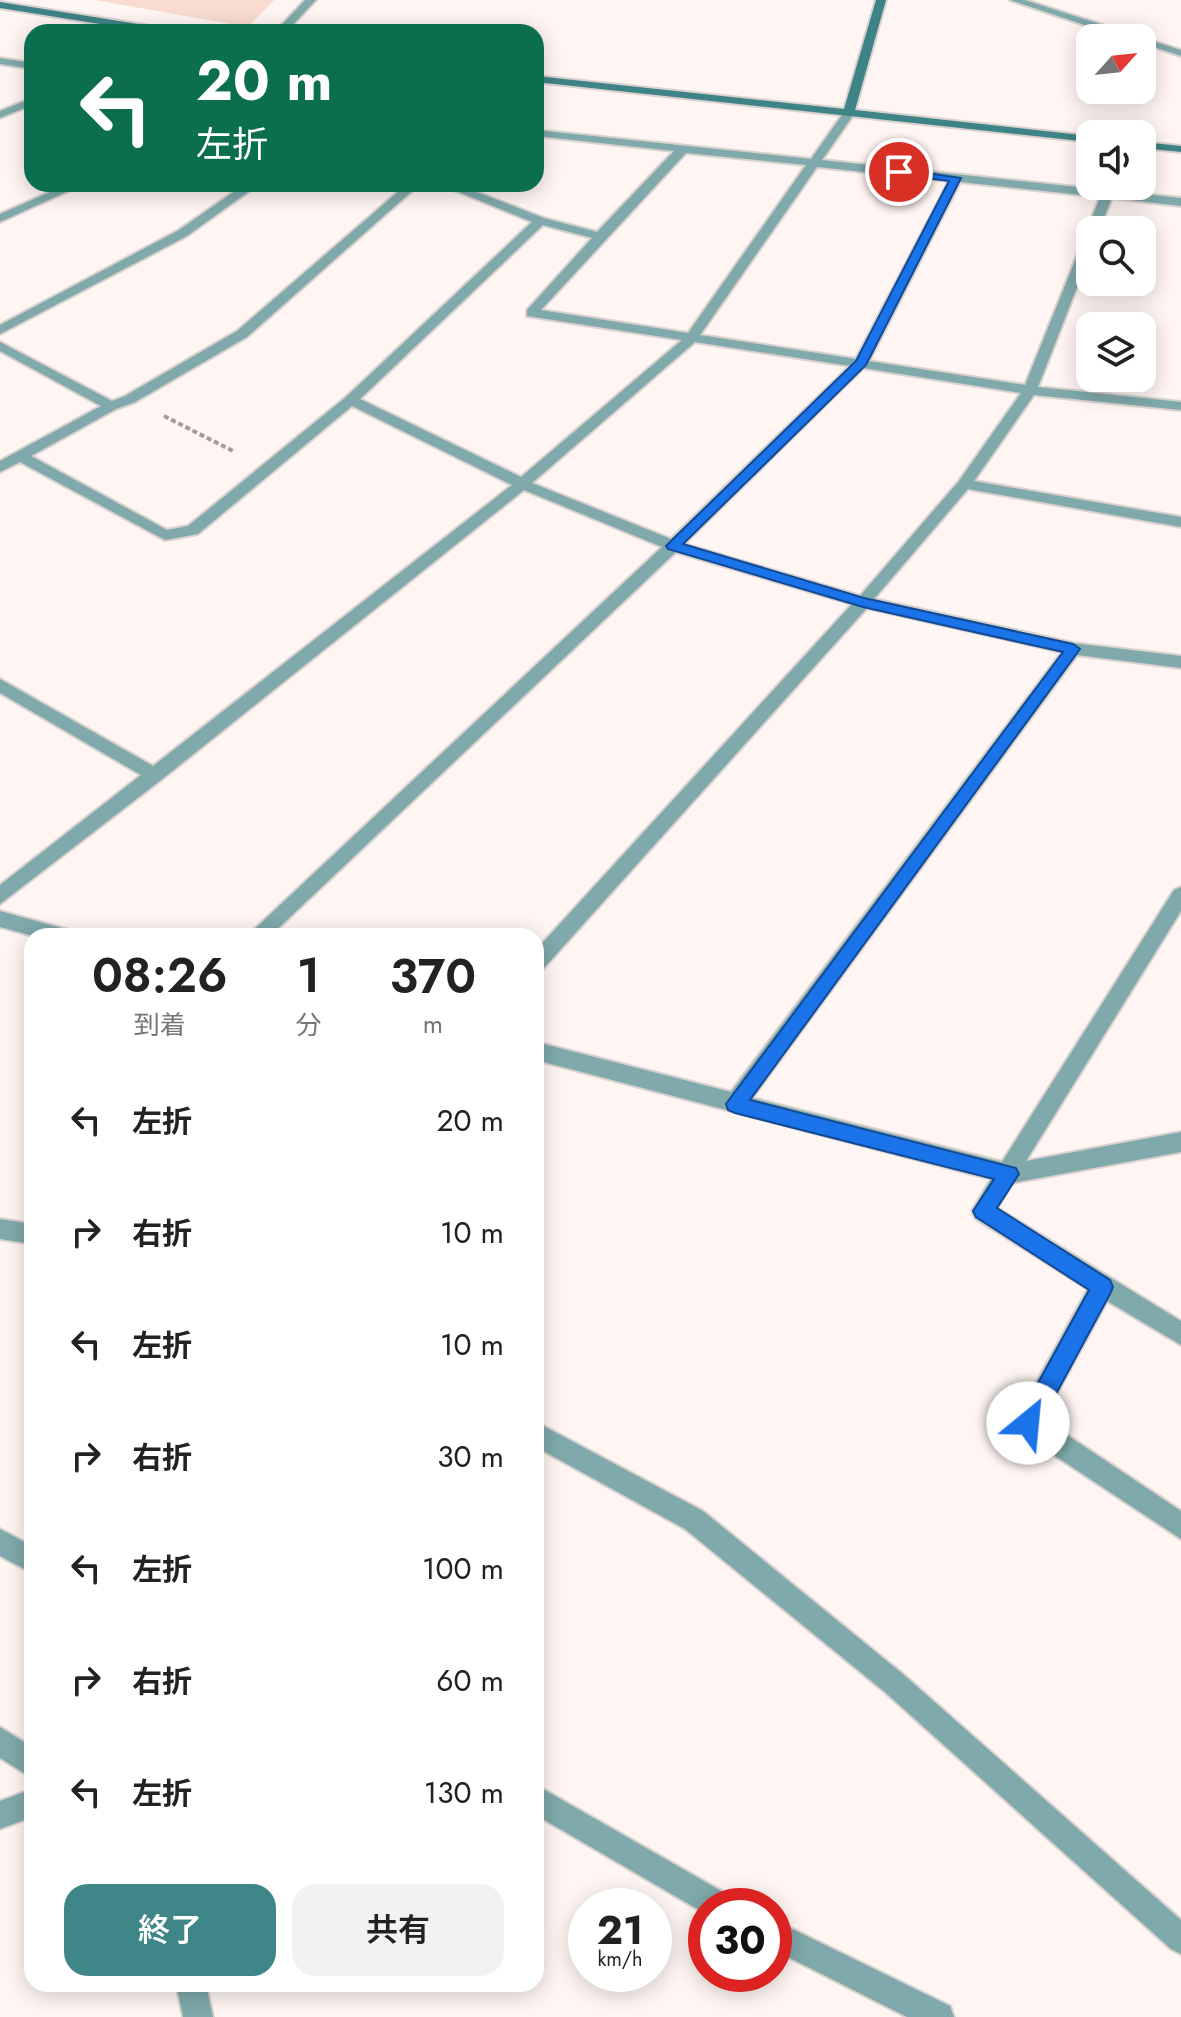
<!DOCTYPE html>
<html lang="ja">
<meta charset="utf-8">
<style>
:root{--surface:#fff;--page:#f2f2f2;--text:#222;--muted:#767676;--accent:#3e8688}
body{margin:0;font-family:Jost,"Noto Sans JP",sans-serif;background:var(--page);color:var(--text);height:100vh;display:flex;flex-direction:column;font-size:30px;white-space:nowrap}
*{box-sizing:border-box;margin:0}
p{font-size:26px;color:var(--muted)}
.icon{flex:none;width:44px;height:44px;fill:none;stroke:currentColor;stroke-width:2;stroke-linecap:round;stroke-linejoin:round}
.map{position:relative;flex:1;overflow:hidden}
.details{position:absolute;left:24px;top:928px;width:520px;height:1064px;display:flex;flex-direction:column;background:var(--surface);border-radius:24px;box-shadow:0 4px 20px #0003}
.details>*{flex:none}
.hud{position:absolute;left:24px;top:24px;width:520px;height:168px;border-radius:24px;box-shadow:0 4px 20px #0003;background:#0b6e4f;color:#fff;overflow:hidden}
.needle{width:52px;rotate:63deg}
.fabs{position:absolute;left:1076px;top:24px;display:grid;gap:16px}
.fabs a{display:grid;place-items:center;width:80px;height:80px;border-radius:16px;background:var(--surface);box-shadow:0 4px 20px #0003;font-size:40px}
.speed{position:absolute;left:568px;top:1888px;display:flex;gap:16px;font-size:40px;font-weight:700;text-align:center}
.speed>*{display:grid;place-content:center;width:104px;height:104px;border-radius:50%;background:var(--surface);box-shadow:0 4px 20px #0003;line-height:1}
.speed small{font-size:20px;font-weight:400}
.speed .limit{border:12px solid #d22;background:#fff;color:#111}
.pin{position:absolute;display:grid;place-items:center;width:68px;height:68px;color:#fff;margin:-34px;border:4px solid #fff;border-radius:50%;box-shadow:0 2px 8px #0007}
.me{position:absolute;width:88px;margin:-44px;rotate:28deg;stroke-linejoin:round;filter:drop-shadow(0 0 6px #0008)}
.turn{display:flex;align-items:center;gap:28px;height:168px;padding:0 40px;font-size:36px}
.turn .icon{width:104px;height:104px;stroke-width:2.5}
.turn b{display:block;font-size:56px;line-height:68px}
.eta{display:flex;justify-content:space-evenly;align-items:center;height:136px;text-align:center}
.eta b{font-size:48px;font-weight:600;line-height:56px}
.cta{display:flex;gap:16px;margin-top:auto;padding:16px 40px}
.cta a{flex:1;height:92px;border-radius:24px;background:var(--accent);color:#fff;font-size:32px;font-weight:600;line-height:92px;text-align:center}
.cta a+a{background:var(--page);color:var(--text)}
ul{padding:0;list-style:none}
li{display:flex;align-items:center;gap:24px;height:112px;padding:0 40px}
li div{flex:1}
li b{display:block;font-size:30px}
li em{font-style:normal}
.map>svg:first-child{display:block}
.green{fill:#f9dbd0}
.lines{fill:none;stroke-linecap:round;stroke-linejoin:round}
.lane-casing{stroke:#d9d1cf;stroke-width:4}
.street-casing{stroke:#d9d1cf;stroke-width:4}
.secondary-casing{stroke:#d9d1cf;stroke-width:4}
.path{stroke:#a39c9a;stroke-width:4;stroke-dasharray:5 3;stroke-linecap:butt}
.lane{fill:#7fa9aa;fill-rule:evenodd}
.street{fill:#7fa9aa;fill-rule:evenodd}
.secondary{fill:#3e8385;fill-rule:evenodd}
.route{fill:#1a73e8;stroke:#114b97;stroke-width:2}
</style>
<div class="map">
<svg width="1181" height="2017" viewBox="0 0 1181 2017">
<rect width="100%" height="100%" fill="#fff6f3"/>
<path class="green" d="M95,0H274L248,27Z"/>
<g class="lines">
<defs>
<path id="lane" d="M0,1529L32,1546V1573L0,1556Z
M0,1727L32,1747V1778L0,1758Z
M536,1785L730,1896L734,1906H706V1914L536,1815Z
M774,1920L950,2006L954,2017H907L774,1950Z"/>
<path id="street" d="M305,0H316L286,32H275Z
M1010,0H1025L1181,50V56L1142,43V38H1123Z
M0,58L32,63V69L0,64Z
M32,98V105L0,118V111Z
M848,111L854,114L822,160L1181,198V206L1112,198L1099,230H1090V233L1087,230L1100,197L960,182L869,361L1025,385L1084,238L1090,234V254L1038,387L1181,402V410L1034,395L974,481L1181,517V527L968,489L874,599L1073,643L1181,656V668L1077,655L752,1098L1002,1162L1174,890L1181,887V911L1026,1161L1181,1132V1152L1012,1183L997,1208L1181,1321V1345L1107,1301L1043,1419L1181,1511V1539L1019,1432L1016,1423L1019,1414L1088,1289L975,1218L972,1211L991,1179L536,1060V1042L731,1092L1062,652L867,608L543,969L536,971V950L852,604L676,552L270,936H247L662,547L524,490L161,780L0,904V885L141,775L0,693V679L153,766L512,485L352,406L198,534L165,540L20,462L0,472V461L101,406L0,351V342L112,401L125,396L237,331L407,184H420L247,337L135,402L116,409L31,456L167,530L188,526L346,397L532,222L439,184H456L544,218L597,232L674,151L536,136V130L811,159L844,112ZM686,153L806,165L688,333L541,310ZM817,167L949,181L856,359L700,335ZM543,225L592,238L527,310V316L682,340L521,477L360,399ZM695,342L850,366L671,539L532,483ZM863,368L1021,393L959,481L860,596L684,544Z
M68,184H84L0,222V214Z
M245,184H259L187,236L0,334V325L179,230Z
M0,911L69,930L72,936H33L0,927Z
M0,1219L32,1224V1244L0,1239Z
M536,1422L703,1511L904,1675L1181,1920V1954L1171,1949L886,1693L685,1529L536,1447Z
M32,1789V1817L0,1829V1801Z
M176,1984H206L213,2017H183Z"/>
<path id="secondary" d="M876,0H886L855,110L1090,136V142L536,82V76L844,109Z
M0,2L169,29L174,32H150L0,8Z
M1142,142L1181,146V152L1142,148Z"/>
</defs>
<use href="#lane" class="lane-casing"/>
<use href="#street" class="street-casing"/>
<use href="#secondary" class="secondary-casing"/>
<path class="path" d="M164,416L233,451"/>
<use href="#lane" class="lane"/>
<use href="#street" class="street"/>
<use href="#secondary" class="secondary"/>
</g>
<path class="route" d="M899,169L961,178L866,365L683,544L864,598L1073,644L1080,649L750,1100L1016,1168L1019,1174L997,1208L1110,1280L1113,1287L1110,1294L1036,1431L1028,1434L1020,1431L1017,1423L1020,1416L1089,1290L976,1217L973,1211L994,1179L735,1113L728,1110L726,1104L1063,652L863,607L668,549L666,546L856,361L949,181L895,174L894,172Z"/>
</svg>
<div class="fabs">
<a><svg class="needle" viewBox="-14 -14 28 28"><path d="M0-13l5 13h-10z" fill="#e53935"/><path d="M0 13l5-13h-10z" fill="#767676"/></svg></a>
<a><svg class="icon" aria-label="sound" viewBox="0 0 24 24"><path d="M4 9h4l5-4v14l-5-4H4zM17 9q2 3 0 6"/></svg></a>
<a><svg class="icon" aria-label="search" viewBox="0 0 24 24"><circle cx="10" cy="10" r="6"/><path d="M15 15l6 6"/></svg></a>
<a><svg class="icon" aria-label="layers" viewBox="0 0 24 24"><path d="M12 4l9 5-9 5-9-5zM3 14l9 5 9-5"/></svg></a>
</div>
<div class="speed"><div>21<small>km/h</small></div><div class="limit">30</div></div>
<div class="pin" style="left:899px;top:172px;background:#d93025"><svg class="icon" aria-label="arrive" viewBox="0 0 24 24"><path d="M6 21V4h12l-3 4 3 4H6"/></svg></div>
<svg class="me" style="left:1028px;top:1423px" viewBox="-20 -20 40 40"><circle r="19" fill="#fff"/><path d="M0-13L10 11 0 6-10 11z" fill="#1a73e8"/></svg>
<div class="hud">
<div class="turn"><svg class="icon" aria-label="left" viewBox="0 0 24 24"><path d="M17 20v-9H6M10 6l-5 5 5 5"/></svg><div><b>20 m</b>左折</div></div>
</div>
<section class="details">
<div class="eta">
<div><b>08:26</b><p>到着</p></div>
<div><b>1</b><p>分</p></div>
<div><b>370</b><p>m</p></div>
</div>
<ul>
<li><svg class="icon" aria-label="left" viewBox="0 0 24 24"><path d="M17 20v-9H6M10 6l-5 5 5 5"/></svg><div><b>左折</b></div><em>20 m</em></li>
<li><svg class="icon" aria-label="right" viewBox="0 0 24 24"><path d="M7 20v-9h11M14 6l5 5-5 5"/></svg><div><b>右折</b></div><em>10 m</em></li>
<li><svg class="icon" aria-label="left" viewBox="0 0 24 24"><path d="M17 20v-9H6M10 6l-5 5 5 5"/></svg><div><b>左折</b></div><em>10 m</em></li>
<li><svg class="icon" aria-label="right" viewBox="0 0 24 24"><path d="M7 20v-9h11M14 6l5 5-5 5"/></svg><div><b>右折</b></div><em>30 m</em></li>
<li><svg class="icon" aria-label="left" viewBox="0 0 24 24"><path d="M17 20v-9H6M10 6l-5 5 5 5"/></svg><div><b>左折</b></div><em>100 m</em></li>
<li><svg class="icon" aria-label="right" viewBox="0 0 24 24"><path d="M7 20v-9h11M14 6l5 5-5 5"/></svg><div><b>右折</b></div><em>60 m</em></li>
<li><svg class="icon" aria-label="left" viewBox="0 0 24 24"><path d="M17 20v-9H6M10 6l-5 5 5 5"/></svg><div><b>左折</b></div><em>130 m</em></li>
</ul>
<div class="cta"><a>終了</a><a>共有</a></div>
</section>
</div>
